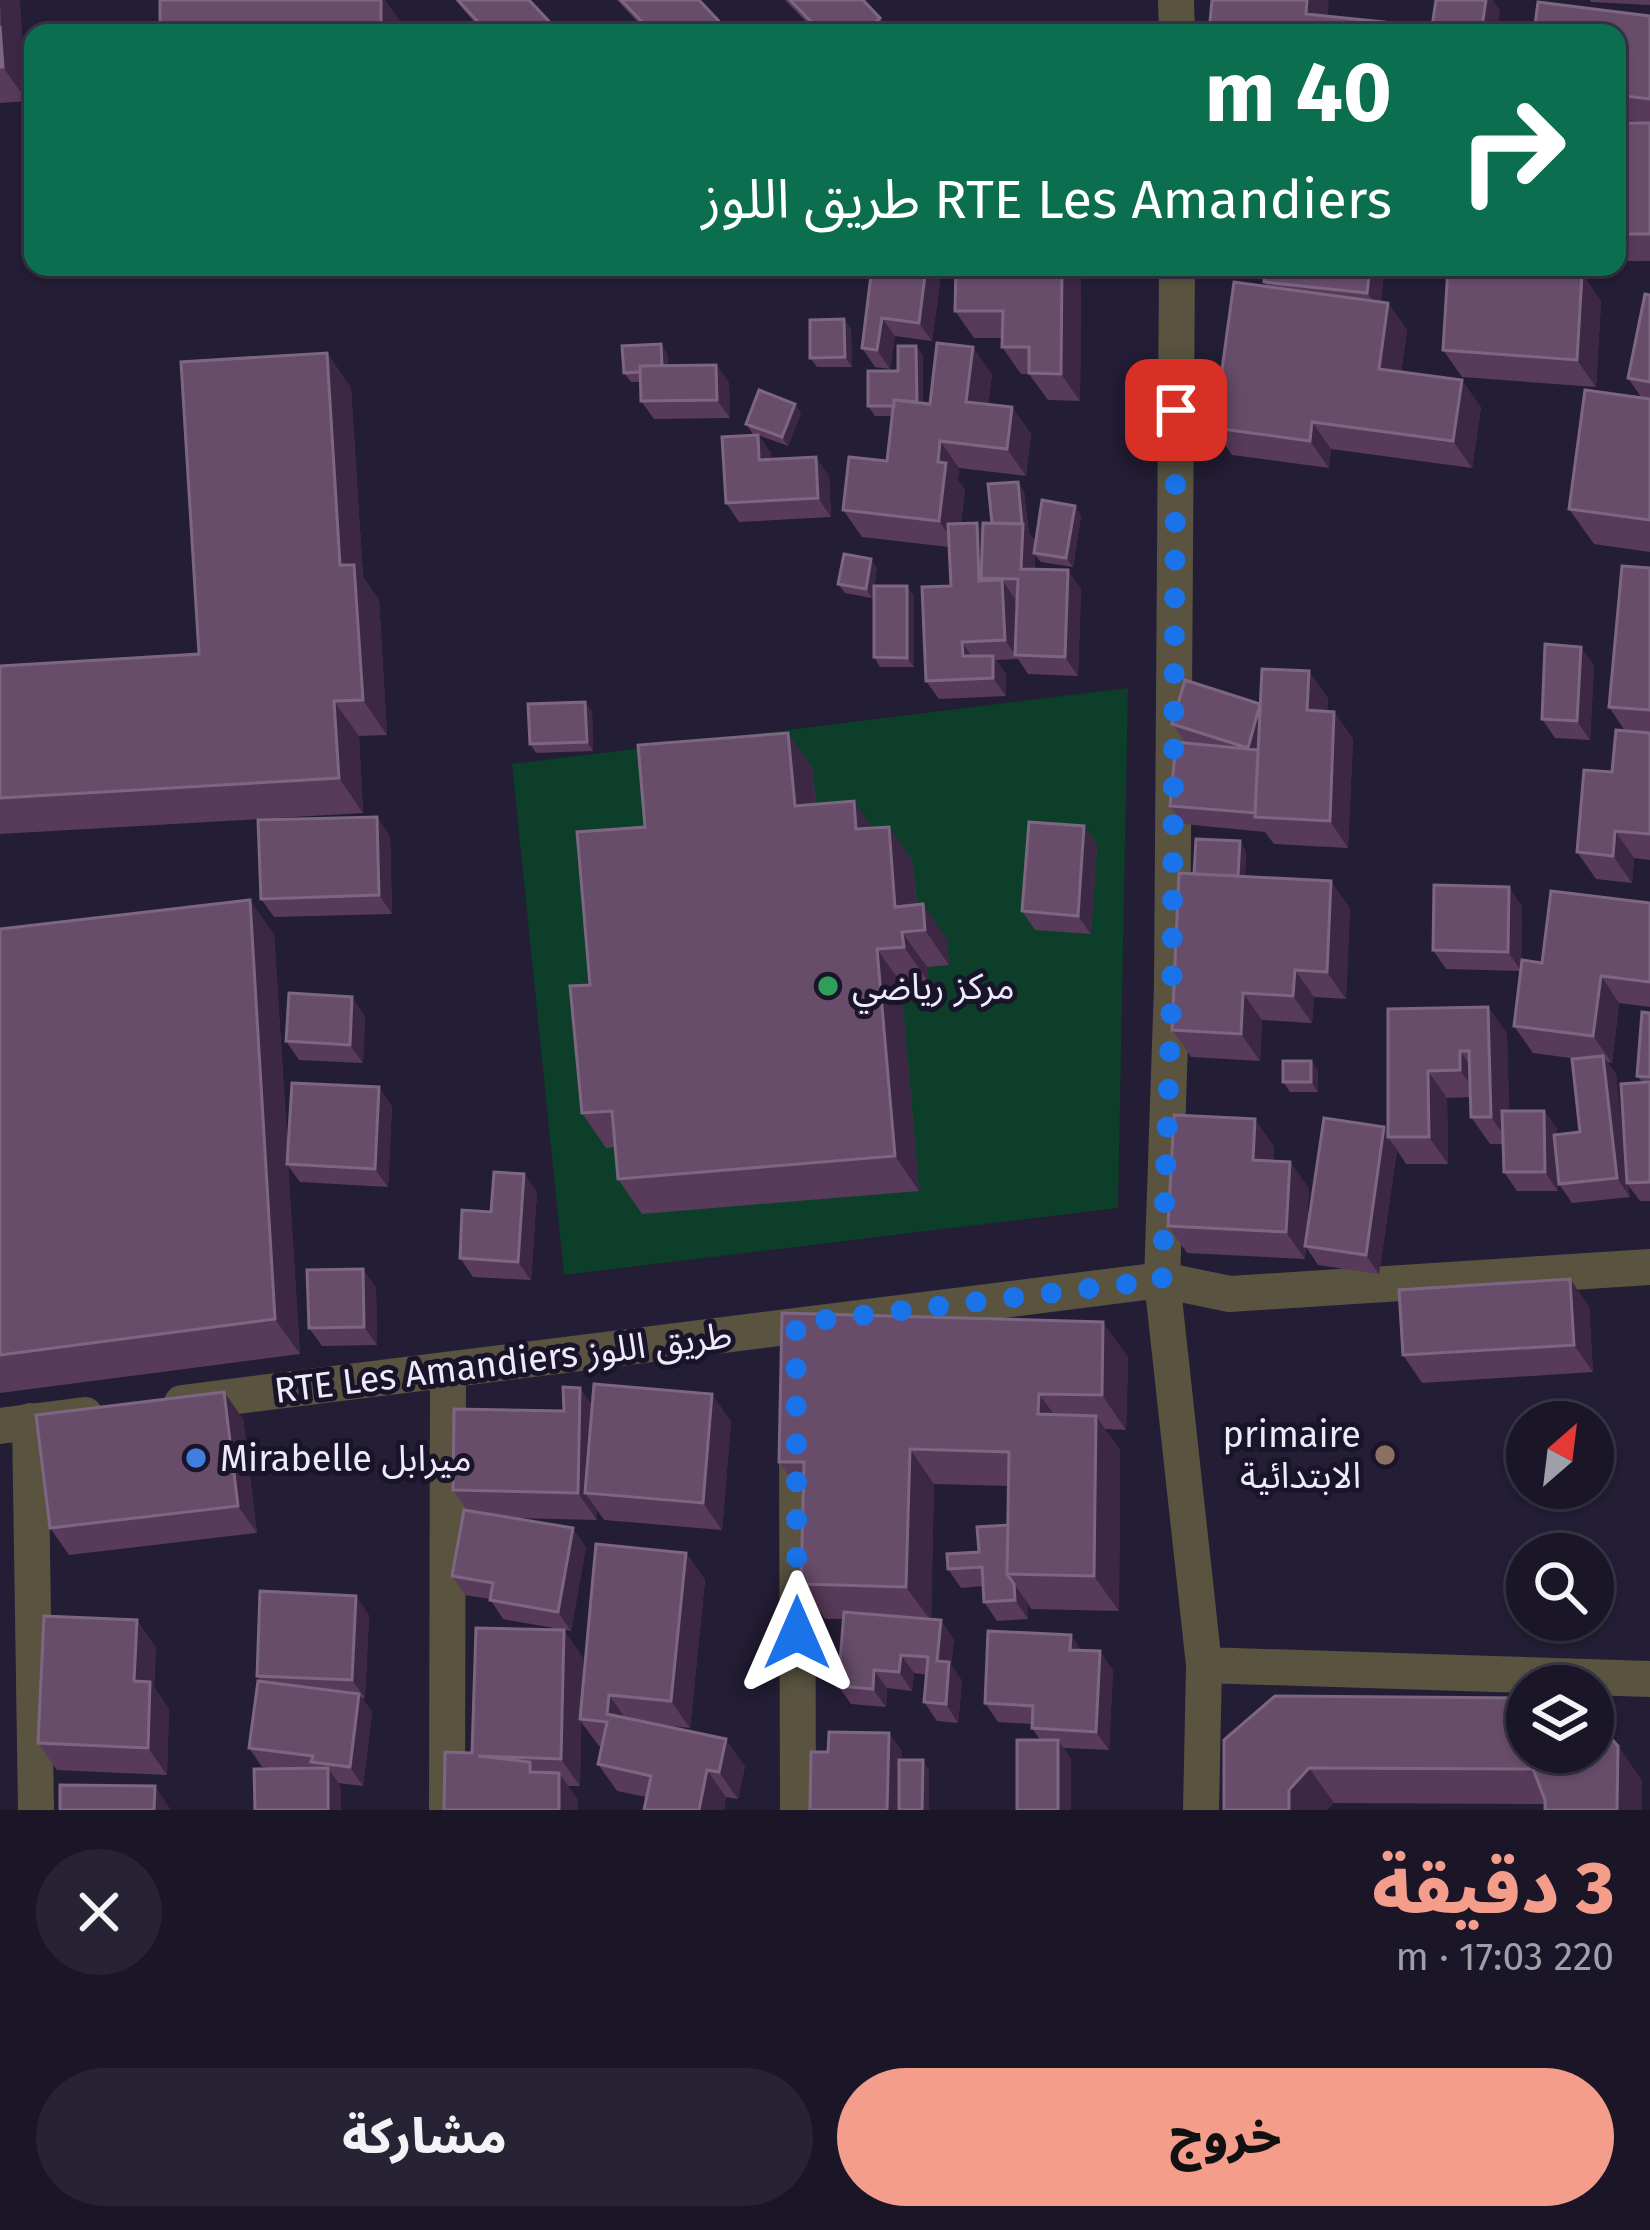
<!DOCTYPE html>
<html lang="ar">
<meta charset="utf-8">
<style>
:root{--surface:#1a1628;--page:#272334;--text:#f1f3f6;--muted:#9f9fa8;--line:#383545;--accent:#f49d8b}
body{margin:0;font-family:"Fira Sans","Noto Sans Arabic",sans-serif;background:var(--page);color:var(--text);direction:rtl;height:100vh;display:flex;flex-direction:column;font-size:45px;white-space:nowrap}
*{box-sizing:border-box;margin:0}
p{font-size:39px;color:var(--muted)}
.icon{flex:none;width:66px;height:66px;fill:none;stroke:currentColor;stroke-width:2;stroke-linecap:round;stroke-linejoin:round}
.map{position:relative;height:1810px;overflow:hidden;direction:ltr}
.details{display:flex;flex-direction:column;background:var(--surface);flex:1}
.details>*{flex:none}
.top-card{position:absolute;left:24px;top:24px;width:1602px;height:252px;border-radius:24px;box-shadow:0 3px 9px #0004,0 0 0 3px var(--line);direction:rtl;background:#0b6e4f;color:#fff;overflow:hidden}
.needle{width:78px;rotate:28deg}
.controls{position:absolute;left:1506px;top:1401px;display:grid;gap:24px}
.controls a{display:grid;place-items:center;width:108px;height:108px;border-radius:50%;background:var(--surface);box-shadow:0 3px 9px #0004,0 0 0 3px var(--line);font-size:60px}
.pin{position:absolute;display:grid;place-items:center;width:102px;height:102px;color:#fff;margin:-51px;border-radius:24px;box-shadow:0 6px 18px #0006}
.me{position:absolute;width:132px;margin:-66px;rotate:0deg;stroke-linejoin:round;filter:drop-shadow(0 0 9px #0008)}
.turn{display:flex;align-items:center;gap:42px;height:252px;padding:0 36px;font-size:54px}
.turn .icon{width:156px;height:156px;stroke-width:2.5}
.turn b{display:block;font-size:84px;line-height:102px}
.round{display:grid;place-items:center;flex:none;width:126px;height:126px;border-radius:63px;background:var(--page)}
.overview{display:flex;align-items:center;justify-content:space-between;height:204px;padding:0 36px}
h1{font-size:72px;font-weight:800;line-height:90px;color:var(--accent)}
.primary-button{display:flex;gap:24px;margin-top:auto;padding:24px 36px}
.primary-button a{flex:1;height:138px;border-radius:72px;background:var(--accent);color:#111;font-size:48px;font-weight:800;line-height:138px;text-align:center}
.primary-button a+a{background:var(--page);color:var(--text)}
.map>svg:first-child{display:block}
.green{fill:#0c3e29}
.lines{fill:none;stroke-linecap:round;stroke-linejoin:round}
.minor{stroke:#595340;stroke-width:36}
.wall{fill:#583a5a}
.shaded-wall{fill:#3c2744}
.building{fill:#684d6b;stroke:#7d6682;stroke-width:3}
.route{stroke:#1a73e8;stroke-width:21;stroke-dasharray:0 37.8}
.leisure-dot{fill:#2e9e5b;stroke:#1a142b;stroke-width:4.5}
.education-dot{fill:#8d6e63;stroke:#1a142b;stroke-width:4.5}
.shop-dot{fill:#3f7fe0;stroke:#1a142b;stroke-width:4.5}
.labels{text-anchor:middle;stroke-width:10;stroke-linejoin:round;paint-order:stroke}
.poi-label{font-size:36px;fill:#edeafa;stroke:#1a142b;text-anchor:start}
.street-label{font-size:36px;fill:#edeafa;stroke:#1a142b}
</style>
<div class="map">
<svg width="1650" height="1810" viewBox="0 0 1650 1810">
<rect width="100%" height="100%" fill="#231d35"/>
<path class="green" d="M1128,688L1118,1208L564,1275L512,764Z"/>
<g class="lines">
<path class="minor" d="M1176,0L1177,33
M1177,267L1172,985L1162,1280L1204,1665L1201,1810
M182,1403L1162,1280L1230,1294L1650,1267
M30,1421L36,1810
M0,1426L85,1415
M797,1441L798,1810
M1204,1665L1650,1679
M447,1810L448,1370"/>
</g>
<path class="wall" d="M0,0L27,101L0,103Z
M455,0H529L560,33H484Z
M617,0H699L730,33H648Z
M785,0H863L880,18L890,33H817Z
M1590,0H1650V5L1591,2Z
M1650,16V261H1617V132L1648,123L1617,119V33Z
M872,267H942L932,341L895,336L890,369L875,367L862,348Z
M1265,267H1384L1381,302L1388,303L1407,330L1401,372L1481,407L1472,468L1331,449L1329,468L1232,455L1214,428L1266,286L1264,282Z
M1582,274L1601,301L1596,387L1462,377L1443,350Z
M1081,276L1080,401L1048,400L1029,374H1021L1002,347V338H974L955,311Z
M1650,295V398L1641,397L1628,378Z
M851,329L852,367H817L810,358Z
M661,344L667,353L668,366L716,365L729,383L730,418L654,419L641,401L640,382H631L624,373Z
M916,346L923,356V403L930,404L992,374L988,404L1012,407L1031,434L1026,476L959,468L958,480L965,490L961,523L982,531L992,523L1018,482L1024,492L1029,533L1036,542L1075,506L1081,516L1073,567L1041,562L1035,555V569L1081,589L1078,676L1028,674L1018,659L996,660L1006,674V696L939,699L926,681L951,586L949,547L862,537L843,510L887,461L892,416H875L868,406Z
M327,353L351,388L363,577L379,600L387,735L359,736L363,813L0,834V666L199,654Z
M1650,399V552L1594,544L1569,509Z
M801,413L788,446L758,435L771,453V459L829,476L831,517L739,522L726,503L757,435L753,434L746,424Z
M877,568L874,586L914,596V667H880L874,657V588L872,598L845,593L838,584Z
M1650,568V860L1634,858L1632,883L1596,879L1577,852L1612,772L1625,731L1609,707Z
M1594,665L1590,740L1555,738L1542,719Z
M1328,698L1327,711L1334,712L1353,739L1348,848L1274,844L1265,832L1183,824L1170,806L1185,742L1172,724L1260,704Z
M592,711L593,751L536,753L530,744Z
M812,767L816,804L873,828L889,827L913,862L917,905L947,939L949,965L927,967L928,981L901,983L919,1191L642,1214L618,1179L615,1147L606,1148L582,1113L590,985L645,827Z
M1084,826L1097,845L1091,934L1035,930L1022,911Z
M390,835L392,914L274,917L261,899Z
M1246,851L1245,876L1350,908L1346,999L1314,997L1312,1023L1262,1020L1260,1061L1191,1057L1172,1030L1194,874Z
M1650,903V1007L1619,1003L1612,1063L1607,1062L1616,1074L1625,1158L1642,1082L1637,1076L1650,1013V1201H1640L1628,1185L1630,1197L1572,1203L1559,1184L1558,1168V1191H1517L1504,1172L1503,1144H1490L1471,1117L1470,1097L1447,1098L1448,1164H1406L1397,1150L1379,1274L1318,1265L1306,1247L1305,1259L1187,1253L1168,1226L1274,1146L1273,1161L1290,1162L1309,1189L1306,1236L1384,1127L1388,1131V1009L1488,1007L1507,1034L1509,1111H1544L1557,1129V1135L1580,1132L1578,1059L1533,1053L1514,1026L1542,963Z
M1522,906L1521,971L1446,969L1433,950Z
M0,929L274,934L288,1154L392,1106L388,1187L300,1182L288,1166L300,1354L0,1393Z
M365,1016L363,1063L299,1060L286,1041Z
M1311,1061L1318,1070V1092H1290L1283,1082Z
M524,1174L537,1192L531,1280L473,1277L460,1258L491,1212Z
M376,1287L377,1345L322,1346L309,1328Z
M1589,1306L1593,1372L1422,1383L1403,1355Z
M1128,1357L1126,1430L1105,1429L1120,1450L1119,1611L1031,1609L1027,1602L1028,1619L997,1621L984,1602L983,1586L961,1588L948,1569L979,1552L1008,1525L1009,1486L934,1484L931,1619L954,1639L951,1665L962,1681L958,1723L937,1721L924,1702L927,1675L914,1673L912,1691L887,1688L886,1707L851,1704L838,1686L843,1619H825L801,1584L803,1496L779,1462Z
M224,1392L243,1419L257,1533L69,1555L50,1528Z
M592,1405L731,1421L722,1530L604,1520L597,1510V1520L512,1518L586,1547L571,1631L503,1619L490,1599L465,1595L452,1576L467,1510L453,1490L564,1411Z
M686,1553L705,1580L690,1728L654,1724L745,1766L738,1799L726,1797L724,1810H644L646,1797L617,1791L598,1764L602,1747L599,1746L581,1722L580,1786H568L578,1800L472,1753L583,1657L582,1690Z
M369,1615L365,1698H362L372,1712L363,1786L338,1783L341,1787L276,1769L262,1767L249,1748L260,1681L257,1676Z
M156,1647L154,1687L169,1709L167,1775L57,1770L38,1743Z
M1081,1650L1113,1670L1109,1750L1063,1748L1071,1759V1810H1017L1040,1740L1032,1728L1033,1724L998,1722L985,1703Z
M1224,1740L1618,1746L1642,1781L1545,1804L1334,1803Z"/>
<path class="shaded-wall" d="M0,0H20L27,101L3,67Z
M381,0H385L406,29V33H381Z
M1307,0H1329L1326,33L1306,14Z
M1486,0H1493L1500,11L1497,33H1481Z
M926,267H942L932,341L919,323Z
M1062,267H1075L1081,276L1080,401L1061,374Z
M1370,267H1384L1380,311L1367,293Z
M1582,274L1601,301L1596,387L1577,360Z
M1388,303L1407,330L1398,396L1379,369Z
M882,318L895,336L890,369L877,350Z
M844,319L851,329L852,367L845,357Z
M661,344L667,353L669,379L663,370Z
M916,346L923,356V416L917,407Z
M973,347L992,374L985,429L966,402Z
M327,353L351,388L363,577L379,600L387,735L363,700L340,565Z
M716,365L729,383L730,418L717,400Z
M1462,380L1481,407L1472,468L1453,441Z
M795,404L801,413L788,446L782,437Z
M1012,407L1031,434L1026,476L1007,449Z
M1312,422L1331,449L1329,468L1310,441Z
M758,435L771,453L772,478L759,460Z
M940,441L959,468L958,480L965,490L958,548L939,521L938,462Z
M816,457L829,476L831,517L818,498Z
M1018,482L1024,492L1029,533L1036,543L1034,587L1021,569Z
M1075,506L1081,516L1073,567L1066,558Z
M977,523L990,541L981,578L992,594L979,581Z
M871,559L877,568L872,598L866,589Z
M1068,570L1081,589L1078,676L1065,657Z
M1002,580L1015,599L1018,655H1015L1005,640Z
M907,586L914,596V667L907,658Z
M962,642L975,661L963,656Z
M1581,647L1594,665L1590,740L1577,721Z
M993,656L1006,674V696L993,678Z
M1309,671L1328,698L1326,737L1307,710Z
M334,701L359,736L363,813L339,778Z
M585,702L592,711L593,751L587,742Z
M1262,705L1264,759L1248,748Z
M1334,712L1353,739L1348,848L1330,821Z
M788,733L812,767L819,841L795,806Z
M854,801L878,836L856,829Z
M377,817L390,835L392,914L379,895Z
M1084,826L1097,845L1091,934L1078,916Z
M889,827L913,862L919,931L895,907Z
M1615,831L1634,858L1632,883L1613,856Z
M1240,841L1246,851L1244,892L1238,882Z
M1331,881L1350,908L1346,999L1327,972Z
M1509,887L1522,906L1521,971L1508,952Z
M250,900L274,934L300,1354L275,1319Z
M923,904L947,939L949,965L925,930Z
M902,932L927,967L928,981L904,947Z
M877,949L901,983L919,1191L895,1156Z
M1295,970L1314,997L1312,1023L1293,996Z
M1601,976L1619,1003L1612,1063L1593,1036Z
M1243,993L1262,1020L1260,1061L1241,1034Z
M352,997L365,1016L363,1063L350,1045Z
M1488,1007L1507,1034L1510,1144L1491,1117Z
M1460,1051L1479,1078V1097L1460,1070Z
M1603,1056L1616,1074L1630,1197L1617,1178Z
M1311,1061L1318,1070V1092L1311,1082Z
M1428,1071L1447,1098L1448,1164L1429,1137Z
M379,1087L392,1106L388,1187L375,1169Z
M1544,1111L1557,1129L1558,1191L1545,1172Z
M1255,1119L1274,1146L1272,1187L1253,1160Z
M1384,1127L1392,1137H1388L1397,1150L1379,1274L1366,1255Z
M1290,1162L1309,1189L1305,1259L1286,1232Z
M524,1174L537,1192L531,1280L518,1262Z
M363,1269L376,1287L377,1345L364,1327Z
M1570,1279L1589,1306L1593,1372L1574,1345Z
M1103,1322L1128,1357L1126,1430L1102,1395Z
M580,1388L599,1415L585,1493L597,1510V1520L578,1493Z
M224,1392L243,1419L257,1533L238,1506Z
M712,1394L731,1421L722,1530L703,1503Z
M1039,1394L1064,1428L1038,1414Z
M1096,1416L1120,1450L1119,1611L1094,1576Z
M910,1449L934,1484L931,1621L906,1587Z
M573,1528L586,1547L571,1631L558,1612Z
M686,1553L705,1580L690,1728L671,1701Z
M1014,1584L1027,1602L1028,1619L1015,1600Z
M356,1596L369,1615L365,1698L352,1680Z
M137,1620L156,1647L154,1687L169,1709L167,1775L148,1748L134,1681Z
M941,1620L954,1639L951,1665L962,1681L958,1723L946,1704L937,1661Z
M564,1630L583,1657L580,1786L561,1759Z
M1071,1635L1084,1654L1070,1650Z
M1100,1651L1113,1670L1109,1750L1096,1732Z
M901,1655L914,1673L912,1691L899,1672Z
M874,1670L887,1688L886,1707L873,1689Z
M359,1694L372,1712L363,1786L350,1767Z
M609,1695L628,1722L607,1714Z
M889,1733L902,1751L900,1810H887Z
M726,1739L745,1766L738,1799L719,1772Z
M1058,1740L1071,1759V1810H1058Z
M1618,1746L1642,1781V1810H1617Z
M923,1760L929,1770V1810H922Z
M328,1768L341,1787V1810H328Z
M1309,1768L1334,1803L1327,1810H1289V1790Z
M707,1770L726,1797L724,1810H699Z
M559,1773L578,1800V1810H559Z
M155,1786L171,1810H154Z"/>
<path class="building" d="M160,0H381V33H160Z
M458,0H529L560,33H488Z
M621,0H699L730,33H653Z
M790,0H863L880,18L864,33H822Z
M1212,0H1307L1306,14L1385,22L1384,33H1209Z
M1436,0H1486L1481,33H1431Z
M1538,2L1650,16V99L1617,95V33H1534Z
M0,26L3,67H0Z
M1622,123H1650V234H1617V132H1622Z
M872,267H926L919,323L882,318L877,350L862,348Z
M956,267H1062L1061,374L1029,373V347H1002L1003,311H955Z
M1265,267H1370L1367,293L1264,282Z
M1448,267L1582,274L1577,360L1443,350Z
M1234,282L1388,303L1379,369L1462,380L1453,441L1312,422L1310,441L1214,428Z
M1645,294L1650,295V382L1628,378Z
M844,319L845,357L810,358V320Z
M937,343L973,347L966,402L1012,407L1007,449L940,441L938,462L946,463L939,521L843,510L849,457L887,461L894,400L930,404Z
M661,344L662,366H640V372L624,373L622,346Z
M898,346H916L917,402L894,400V406H868V371H898Z
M327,353L340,565H354L363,700L334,701L339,778L0,798V666L199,654L181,362Z
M716,365L717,400L641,401L640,366Z
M759,390L795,404L782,437L746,424Z
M1585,390L1650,399V520L1569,509Z
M758,435L759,460L816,457L818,498L726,503L722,437Z
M1018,482L1022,524L992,523L988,484Z
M1042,500L1075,506L1066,558L1034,553Z
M977,523L979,581L1002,580L1005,640L962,642L963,656H993V678L926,681L922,587L951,586L948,524Z
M983,523L1023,524L1021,569L1068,570L1065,657L1015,655L1018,579L981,578Z
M844,554L871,559L866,589L838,584Z
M1622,566L1650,568V710L1609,707Z
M874,586H907V658L874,657Z
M1545,644L1581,647L1577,721L1542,719Z
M1262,669L1309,671L1307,710L1334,712L1330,821L1255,817Z
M1185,680L1260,704L1248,748L1172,724Z
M585,702L587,742L530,744L528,704Z
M1616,730L1650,733V834L1615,831L1613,856L1577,852L1584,770L1612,772Z
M788,733L795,806L854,801L856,829L889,827L895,907L923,904L925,930L902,932L904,947L877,949L895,1156L618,1179L612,1111L582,1113L570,986L590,985L577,832L645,827L638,745Z
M1176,742L1258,750L1255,813L1170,806Z
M377,817L379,895L261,899L258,820Z
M1029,822L1084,826L1078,916L1022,911Z
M1196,839L1240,841L1238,876L1194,874Z
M1179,873L1331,881L1327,972L1295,970L1293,996L1243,993L1241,1034L1172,1030Z
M1434,885L1509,887L1508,952L1433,950Z
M1551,891L1650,903V982L1601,976L1593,1036L1514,1026L1522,960L1542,963Z
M250,900L275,1319L0,1355V929Z
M289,993L352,997L350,1045L286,1041Z
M1488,1007L1491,1117H1471L1469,1051H1460V1070L1428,1071L1429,1137H1388V1009Z
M1642,1012L1650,1013V1077L1637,1076Z
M1603,1056L1617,1178L1559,1184L1554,1135L1580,1132L1572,1059Z
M1283,1061H1311V1082H1283Z
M1650,1082V1182L1627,1183L1621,1084Z
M292,1083L379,1087L375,1169L287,1164Z
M1502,1111H1544L1545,1172H1504Z
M1174,1115L1255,1119L1253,1160L1290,1162L1286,1232L1168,1226Z
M1324,1118L1384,1127L1366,1255L1305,1246Z
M494,1172L524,1174L518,1262L460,1258L462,1210L491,1212Z
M363,1269L364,1327L309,1328L307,1270Z
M1570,1279L1574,1345L1403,1355L1399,1290Z
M782,1313L1103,1322L1102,1395L1039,1394L1038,1414L1096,1416L1094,1576L1007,1574L1009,1452L910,1449L906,1587L801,1584L804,1462H779Z
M594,1384L712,1394L703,1503L585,1493Z
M563,1387L580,1388L578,1493L453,1490L454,1409L564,1411Z
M224,1392L238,1506L50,1528L36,1415Z
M464,1510L573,1528L558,1612L490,1600L493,1583L452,1576Z
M1008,1525L1007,1574L1014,1584L1015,1600L984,1602L982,1567L948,1569L947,1554L979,1552L977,1527Z
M596,1544L686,1553L671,1701L609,1695L607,1714L726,1739L719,1772L707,1770L699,1810H644L651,1776L598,1764L607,1722L580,1719Z
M260,1591L356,1596L352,1680L257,1676Z
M844,1612L941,1620L937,1661L949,1662L946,1704L924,1702L928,1657L901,1655L899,1672L874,1670L873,1689L838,1686Z
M44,1616L137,1620L134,1681L150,1682L148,1748L38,1743Z
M476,1628L564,1630L561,1759L478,1756L530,1762V1772L559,1773V1810H444L445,1752L472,1753Z
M988,1631L1071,1635L1070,1650L1100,1651L1096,1732L1032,1728L1033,1706L985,1703Z
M258,1681L359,1694L350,1767L311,1762L313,1756L249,1748Z
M1275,1696L1527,1698V1752H1593V1718L1618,1746L1617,1810H1545V1800L1533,1769L1309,1768L1289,1790V1810H1224V1740Z
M829,1732L889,1733L887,1810H810L811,1752H828Z
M1017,1740H1058V1810H1017Z
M899,1760H923L922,1810H899Z
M328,1768V1810H255L254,1769Z
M60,1785L155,1786L154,1810H60Z"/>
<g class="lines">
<path class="route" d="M797,1633L796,1323L1162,1280L1172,985L1176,410"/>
</g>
<circle class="leisure-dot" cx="828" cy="986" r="12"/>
<circle class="education-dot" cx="1385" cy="1455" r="12"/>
<circle class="shop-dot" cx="196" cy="1458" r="12"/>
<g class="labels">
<g class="poi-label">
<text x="852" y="999">مركز رياضي</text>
<text x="1361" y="1447" text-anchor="end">primaire<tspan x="1361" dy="41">الابتدائية</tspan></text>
<text x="220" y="1471">Mirabelle ميرابل</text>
</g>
<g class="street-label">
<text transform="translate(503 1362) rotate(-7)" y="13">RTE Les Amandiers طريق اللوز</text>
</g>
</g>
</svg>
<div class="controls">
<a><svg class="needle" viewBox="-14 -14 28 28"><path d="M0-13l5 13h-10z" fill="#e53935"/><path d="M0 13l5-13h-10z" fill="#9f9fa8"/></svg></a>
<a><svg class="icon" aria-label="search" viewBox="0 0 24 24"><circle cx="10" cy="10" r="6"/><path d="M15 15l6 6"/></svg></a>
<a><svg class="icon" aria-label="layers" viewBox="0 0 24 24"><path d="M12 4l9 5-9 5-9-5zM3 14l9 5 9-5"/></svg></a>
</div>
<div class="pin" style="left:1176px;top:410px;background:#d93025"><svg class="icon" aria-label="arrive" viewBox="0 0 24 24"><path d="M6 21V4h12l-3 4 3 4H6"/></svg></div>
<svg class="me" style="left:797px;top:1633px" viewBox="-20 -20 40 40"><path d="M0-17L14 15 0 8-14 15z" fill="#1a73e8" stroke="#fff" stroke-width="4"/></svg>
<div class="top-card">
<div class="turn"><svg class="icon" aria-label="right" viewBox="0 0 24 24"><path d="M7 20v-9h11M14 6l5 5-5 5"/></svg><div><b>40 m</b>RTE Les Amandiers طريق اللوز</div></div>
</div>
</div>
<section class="details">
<div class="overview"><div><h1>3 دقيقة</h1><p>220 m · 17:03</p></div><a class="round"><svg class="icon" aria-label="close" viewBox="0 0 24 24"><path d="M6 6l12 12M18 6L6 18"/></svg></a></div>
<div class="primary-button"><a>خروج</a><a>مشاركة</a></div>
</section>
